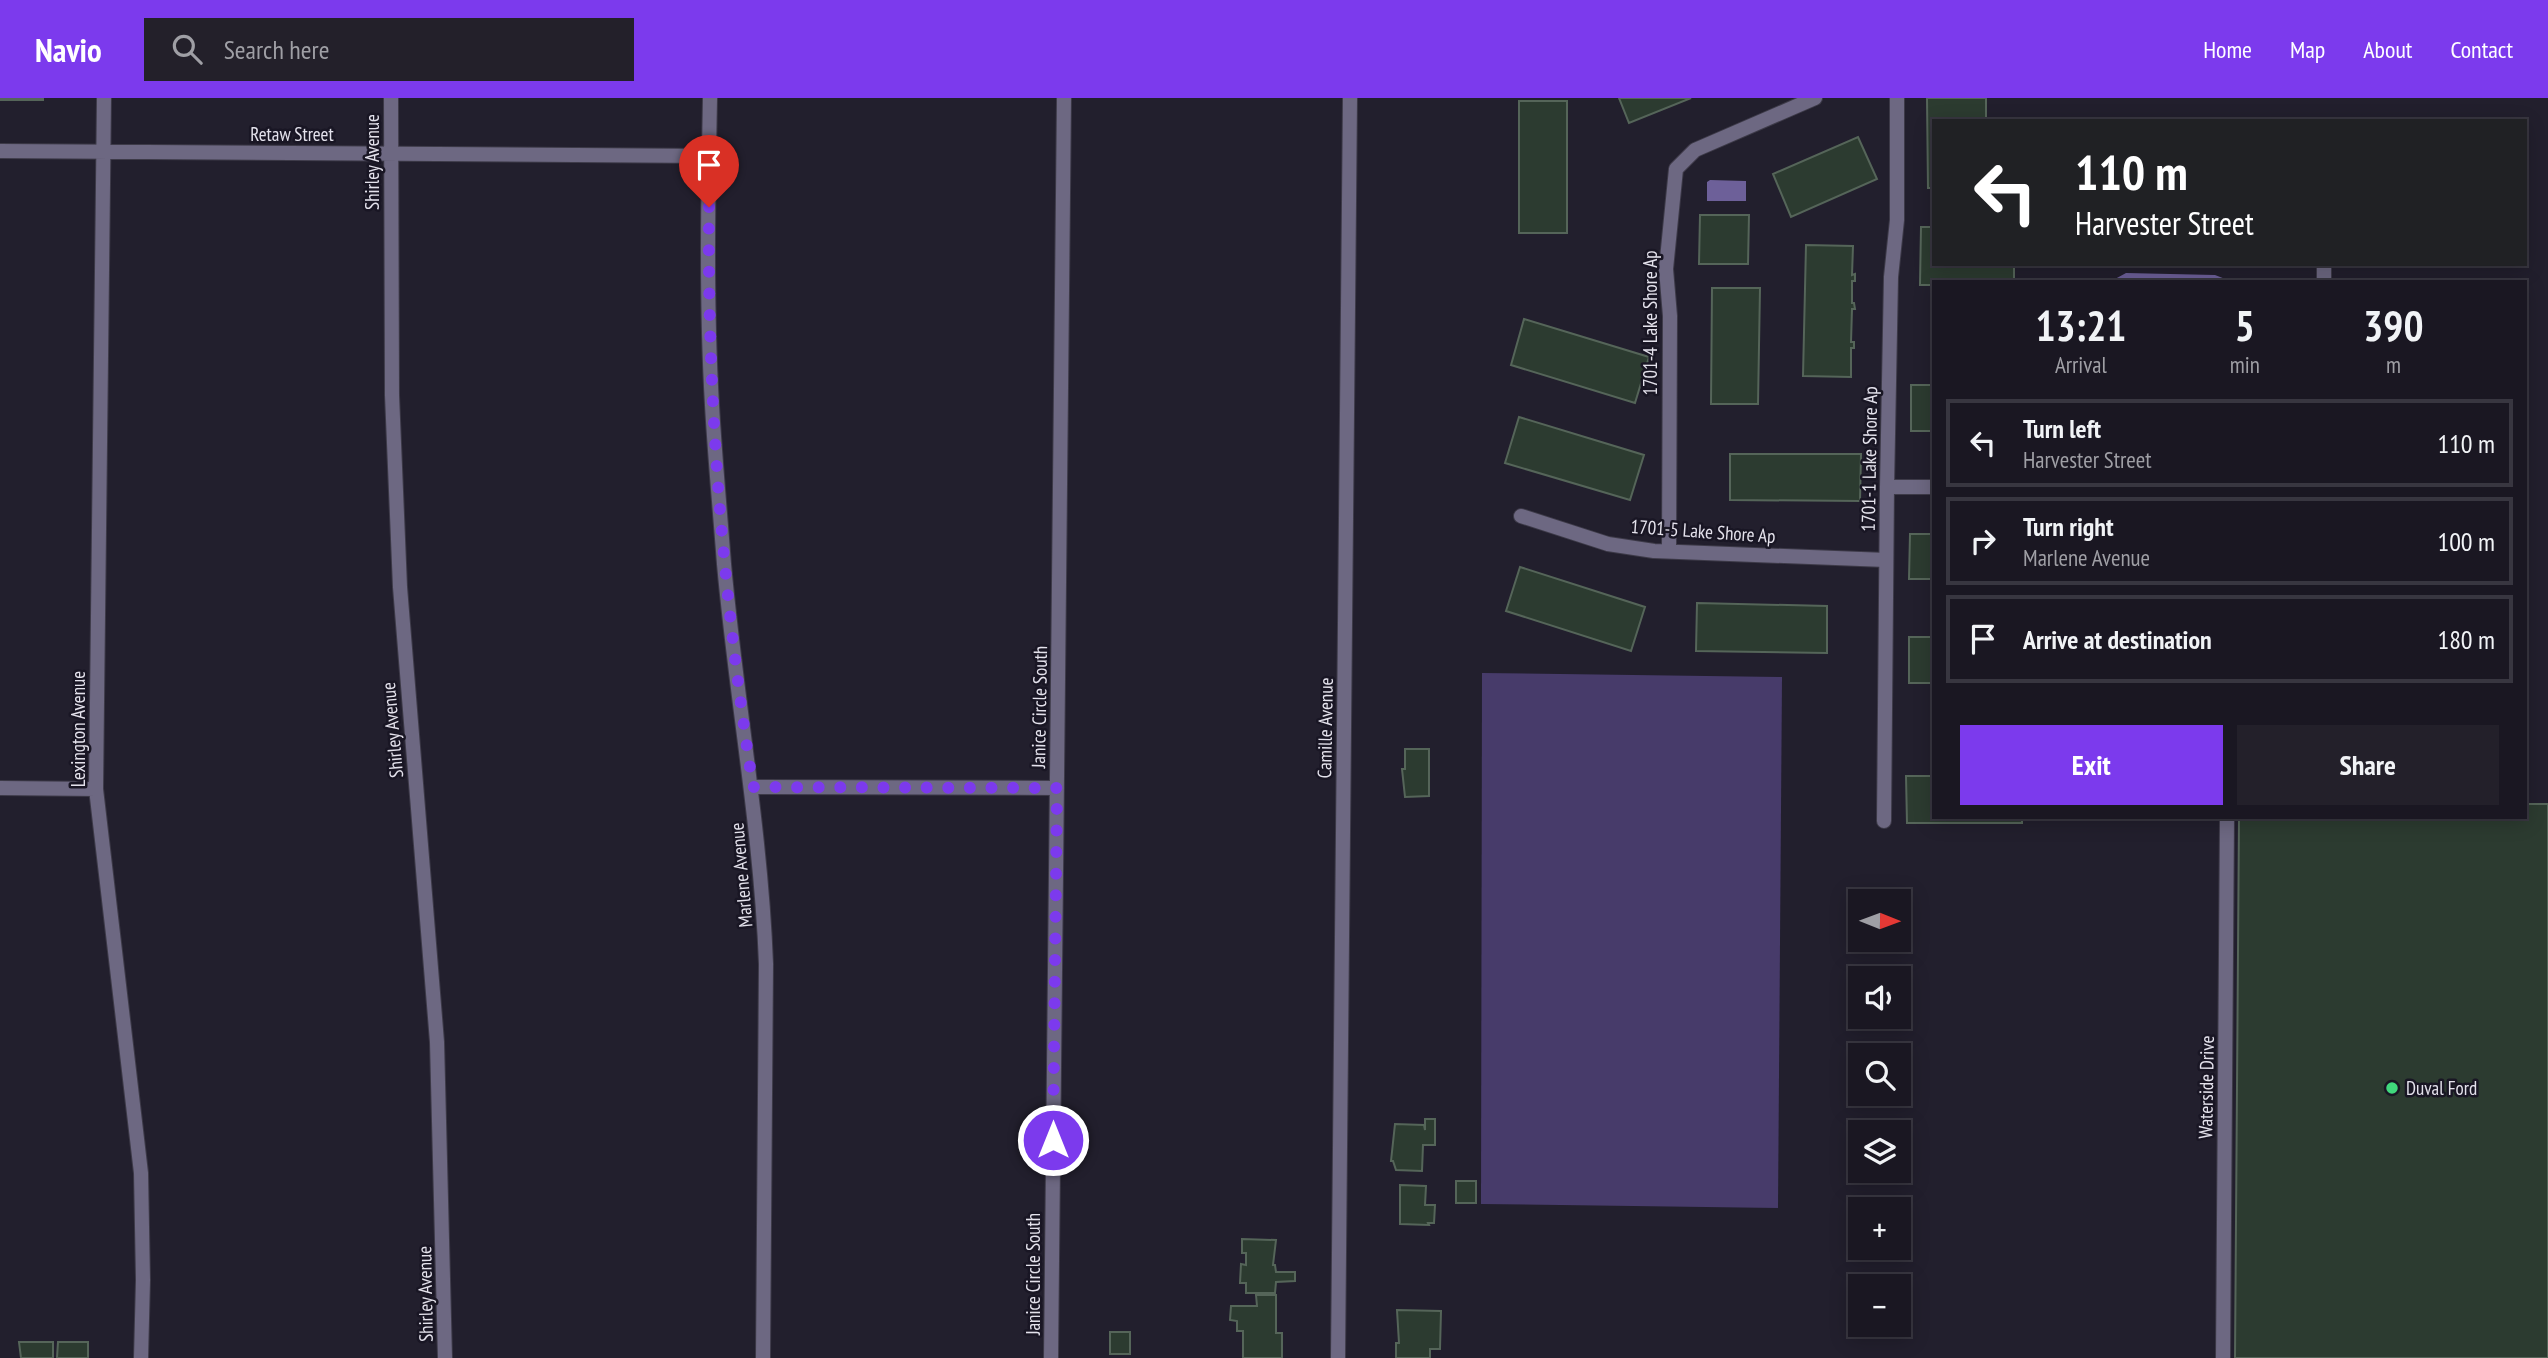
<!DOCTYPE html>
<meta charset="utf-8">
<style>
:root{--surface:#1a1722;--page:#23202a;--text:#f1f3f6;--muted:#9f9fa5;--line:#383640;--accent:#7c3aed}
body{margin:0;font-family:"PT Sans Narrow",sans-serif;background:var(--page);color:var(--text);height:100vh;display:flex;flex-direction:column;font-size:26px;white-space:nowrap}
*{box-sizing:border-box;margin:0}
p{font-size:23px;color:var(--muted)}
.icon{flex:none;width:38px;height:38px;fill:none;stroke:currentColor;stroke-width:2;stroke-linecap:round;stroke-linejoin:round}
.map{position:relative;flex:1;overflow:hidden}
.side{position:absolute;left:1932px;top:182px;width:595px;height:539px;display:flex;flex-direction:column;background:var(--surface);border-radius:0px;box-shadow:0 4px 18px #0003,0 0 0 2px var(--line)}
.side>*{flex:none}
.banner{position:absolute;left:1932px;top:21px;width:595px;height:147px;border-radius:0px;box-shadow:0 4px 18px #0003,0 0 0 2px var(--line);background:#202124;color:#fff;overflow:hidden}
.needle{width:46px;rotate:91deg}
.fabs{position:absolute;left:1848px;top:791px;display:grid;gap:14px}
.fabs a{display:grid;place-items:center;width:63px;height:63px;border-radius:0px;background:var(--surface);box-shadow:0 4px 18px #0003,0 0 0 2px var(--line);font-size:35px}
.pin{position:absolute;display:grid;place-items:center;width:60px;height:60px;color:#fff;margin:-72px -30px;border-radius:50% 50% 50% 0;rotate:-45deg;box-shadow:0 0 7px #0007}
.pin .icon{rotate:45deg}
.me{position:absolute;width:77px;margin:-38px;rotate:0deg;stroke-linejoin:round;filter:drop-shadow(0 0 5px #0008)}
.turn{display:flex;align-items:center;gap:24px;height:147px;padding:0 28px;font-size:32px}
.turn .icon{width:91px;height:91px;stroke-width:2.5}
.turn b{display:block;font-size:49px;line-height:60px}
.eta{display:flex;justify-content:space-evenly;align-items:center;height:119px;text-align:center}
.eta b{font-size:42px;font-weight:700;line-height:49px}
.action{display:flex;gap:14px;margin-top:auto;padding:14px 28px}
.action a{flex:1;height:80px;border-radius:0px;background:var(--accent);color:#fff;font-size:28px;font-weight:700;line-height:80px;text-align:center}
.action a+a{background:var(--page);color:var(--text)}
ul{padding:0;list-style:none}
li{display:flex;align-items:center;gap:21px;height:88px;margin:0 14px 10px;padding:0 14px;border:4px solid var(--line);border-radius:0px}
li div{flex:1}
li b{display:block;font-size:26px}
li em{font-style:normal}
header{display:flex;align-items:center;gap:42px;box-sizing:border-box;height:98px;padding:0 35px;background:var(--accent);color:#fff}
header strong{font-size:33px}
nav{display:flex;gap:38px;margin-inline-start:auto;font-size:24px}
.search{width:490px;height:63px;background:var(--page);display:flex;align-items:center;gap:18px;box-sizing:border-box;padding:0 24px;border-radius:0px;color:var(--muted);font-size:26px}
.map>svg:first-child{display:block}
.green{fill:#473b6a}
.water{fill:#6d6099}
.building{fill:#2c3b30;stroke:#556559;stroke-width:2}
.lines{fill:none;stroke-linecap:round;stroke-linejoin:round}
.street-casing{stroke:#3d3a48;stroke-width:16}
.street{stroke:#6d6882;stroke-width:14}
.route{stroke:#7c3aed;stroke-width:12;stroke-dasharray:0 21.6}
.poi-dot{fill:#40d77c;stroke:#191624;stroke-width:2.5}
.labels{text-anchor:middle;stroke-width:5;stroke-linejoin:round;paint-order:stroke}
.street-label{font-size:19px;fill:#e4e2ec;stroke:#191624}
.poi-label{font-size:19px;fill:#e4e2ec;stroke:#191624;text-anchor:start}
</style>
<header>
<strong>Navio</strong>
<div class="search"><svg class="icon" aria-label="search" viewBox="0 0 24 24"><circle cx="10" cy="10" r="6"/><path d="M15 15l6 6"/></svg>Search here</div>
<nav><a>Home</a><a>Map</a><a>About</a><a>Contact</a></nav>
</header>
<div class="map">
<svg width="2548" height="1260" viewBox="0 0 2548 1260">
<rect width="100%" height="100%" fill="#221f2d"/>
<path class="green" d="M1482,575L1782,579L1778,1110L1481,1106Z"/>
<path class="water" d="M1710,82L1746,83V103H1707V84Z
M2126,175L2215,177L2233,184H2115V181Z"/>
<path class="building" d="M0,0H43V2H0Z
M1619,0H1691L1629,25Z
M1927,0H1986V23H1934V90H1928Z
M1519,3H1567V135H1519Z
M1858,39L1877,81L1791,119L1773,76Z
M1700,117H1749L1748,166H1699Z
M1921,129H1934V166H2014V184H1934V187H1920Z
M1806,147L1853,148L1852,177L1855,176V183H1852V205H1854L1855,211H1852L1851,244H1854V250H1851V279L1803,278Z
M1712,190H1760L1758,306H1711Z
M1524,221L1649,259L1635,305L1511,267Z
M1911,287H1934V333H1911Z
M1519,319L1644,357L1630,402L1505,365Z
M1730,356H1861L1860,403L1730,402Z
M1931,432H1934V481H1909L1910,436H1931Z
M1520,469L1645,509L1631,553L1506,513Z
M1697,505L1827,508V555L1696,553Z
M1909,539H1934V585H1909Z
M1405,651H1429V698L1405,699L1402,671H1405Z
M1906,678H1934V719H2022V725H1907Z
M2525,706H2548V1260H2235L2239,719H2525Z
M1425,1021H1435V1047H1423L1422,1073L1396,1072L1393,1063H1391L1395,1026L1424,1027L1425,1032Z
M1456,1083H1476V1105H1456Z
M1400,1087L1426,1088L1425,1107H1435L1434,1125H1428L1429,1127L1400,1126Z
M1242,1141L1276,1142L1273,1167H1275L1276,1174H1295V1183L1276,1184L1275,1195H1246V1185H1240L1241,1166L1246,1167V1155H1242Z
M1256,1197H1276V1235H1282V1260H1243V1233H1237V1223L1230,1222L1231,1208H1257Z
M1397,1212L1441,1213L1440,1251H1430V1260H1396V1245H1399Z
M1110,1234H1130V1256H1110Z
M19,1244H53V1260H21Z
M58,1244H88V1260H57Z"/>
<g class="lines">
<defs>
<path id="street" d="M104,0L96,691L141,1075L143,1182L141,1260
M391,0L392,297L400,489L437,944L445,1260
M710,0C708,102 706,205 712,307C715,360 720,413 724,466C736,600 761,732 766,866L763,1260
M0,53L709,58
M2324,184V166
M1887,389H1934
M1521,418L1608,446L1654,453L1886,462
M1669,453L1670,218L1666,171L1676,71L1695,52L1815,0
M753,689L1057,690
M0,690L96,691
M1884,723L1887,389L1891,179L1897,122V0
M1051,1260L1064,0
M1338,1260L1350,0
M2223,1260L2227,719"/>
</defs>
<use href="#street" class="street-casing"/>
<use href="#street" class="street"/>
</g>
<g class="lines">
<path class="route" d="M709,109C707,304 723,497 753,689L1057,690L1053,1042"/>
</g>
<circle class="poi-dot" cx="2392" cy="990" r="7"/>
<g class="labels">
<g class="street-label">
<text x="292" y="43">Retaw Street</text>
<text transform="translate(372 64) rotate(-90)" y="7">Shirley Avenue</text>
<text transform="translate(1650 225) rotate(-90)" y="7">1701-4 Lake Shore Ap</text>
<text transform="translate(1869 361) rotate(-89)" y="7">1701-1 Lake Shore Ap</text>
<text transform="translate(1703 433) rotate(4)" y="7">1701-5 Lake Shore Ap</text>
<text transform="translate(1039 609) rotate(-89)" y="7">Janice Circle South</text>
<text transform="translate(1325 630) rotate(-89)" y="7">Camille Avenue</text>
<text transform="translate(78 631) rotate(-90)" y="7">Lexington Avenue</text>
<text transform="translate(392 632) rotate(-95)" y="7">Shirley Avenue</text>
<text transform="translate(741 777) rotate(-95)" y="7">Marlene Avenue</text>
<text transform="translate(2206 989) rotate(-89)" y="7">Waterside Drive</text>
<text transform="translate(1033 1176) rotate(-90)" y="7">Janice Circle South</text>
<text transform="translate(425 1196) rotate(-91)" y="7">Shirley Avenue</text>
</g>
<g class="poi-label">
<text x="2406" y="997">Duval Ford</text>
</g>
</g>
</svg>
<div class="fabs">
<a><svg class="needle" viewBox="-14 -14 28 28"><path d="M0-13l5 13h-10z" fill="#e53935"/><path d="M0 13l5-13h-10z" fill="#9f9fa5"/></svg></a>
<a><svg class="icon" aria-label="sound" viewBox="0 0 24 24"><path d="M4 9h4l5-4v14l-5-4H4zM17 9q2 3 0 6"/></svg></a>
<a><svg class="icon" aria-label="search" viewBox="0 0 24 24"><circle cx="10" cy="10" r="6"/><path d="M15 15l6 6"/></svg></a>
<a><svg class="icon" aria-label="layers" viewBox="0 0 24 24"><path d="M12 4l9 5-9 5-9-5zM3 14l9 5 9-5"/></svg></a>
<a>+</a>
<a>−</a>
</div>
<div class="pin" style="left:709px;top:109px;background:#d93025"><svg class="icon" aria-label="arrive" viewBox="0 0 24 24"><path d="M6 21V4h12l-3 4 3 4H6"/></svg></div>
<svg class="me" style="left:1053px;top:1042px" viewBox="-20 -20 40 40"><circle r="17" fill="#7c3aed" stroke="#fff" stroke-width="3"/><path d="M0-11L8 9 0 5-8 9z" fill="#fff"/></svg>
<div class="banner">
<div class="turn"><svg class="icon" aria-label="left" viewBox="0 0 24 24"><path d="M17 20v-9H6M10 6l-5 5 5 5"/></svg><div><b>110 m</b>Harvester Street</div></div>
</div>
<section class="side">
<div class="eta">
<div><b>13:21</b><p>Arrival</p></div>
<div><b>5</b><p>min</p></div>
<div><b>390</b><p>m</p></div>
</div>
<ul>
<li><svg class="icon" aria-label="left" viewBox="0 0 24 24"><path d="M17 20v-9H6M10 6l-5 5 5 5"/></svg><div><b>Turn left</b><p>Harvester Street</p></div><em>110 m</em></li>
<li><svg class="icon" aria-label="right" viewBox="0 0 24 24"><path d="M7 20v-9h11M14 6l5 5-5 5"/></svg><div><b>Turn right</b><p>Marlene Avenue</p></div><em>100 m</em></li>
<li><svg class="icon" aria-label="arrive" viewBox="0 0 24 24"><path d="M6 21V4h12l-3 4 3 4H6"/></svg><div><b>Arrive at destination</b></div><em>180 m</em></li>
</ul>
<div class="action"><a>Exit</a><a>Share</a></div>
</section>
</div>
